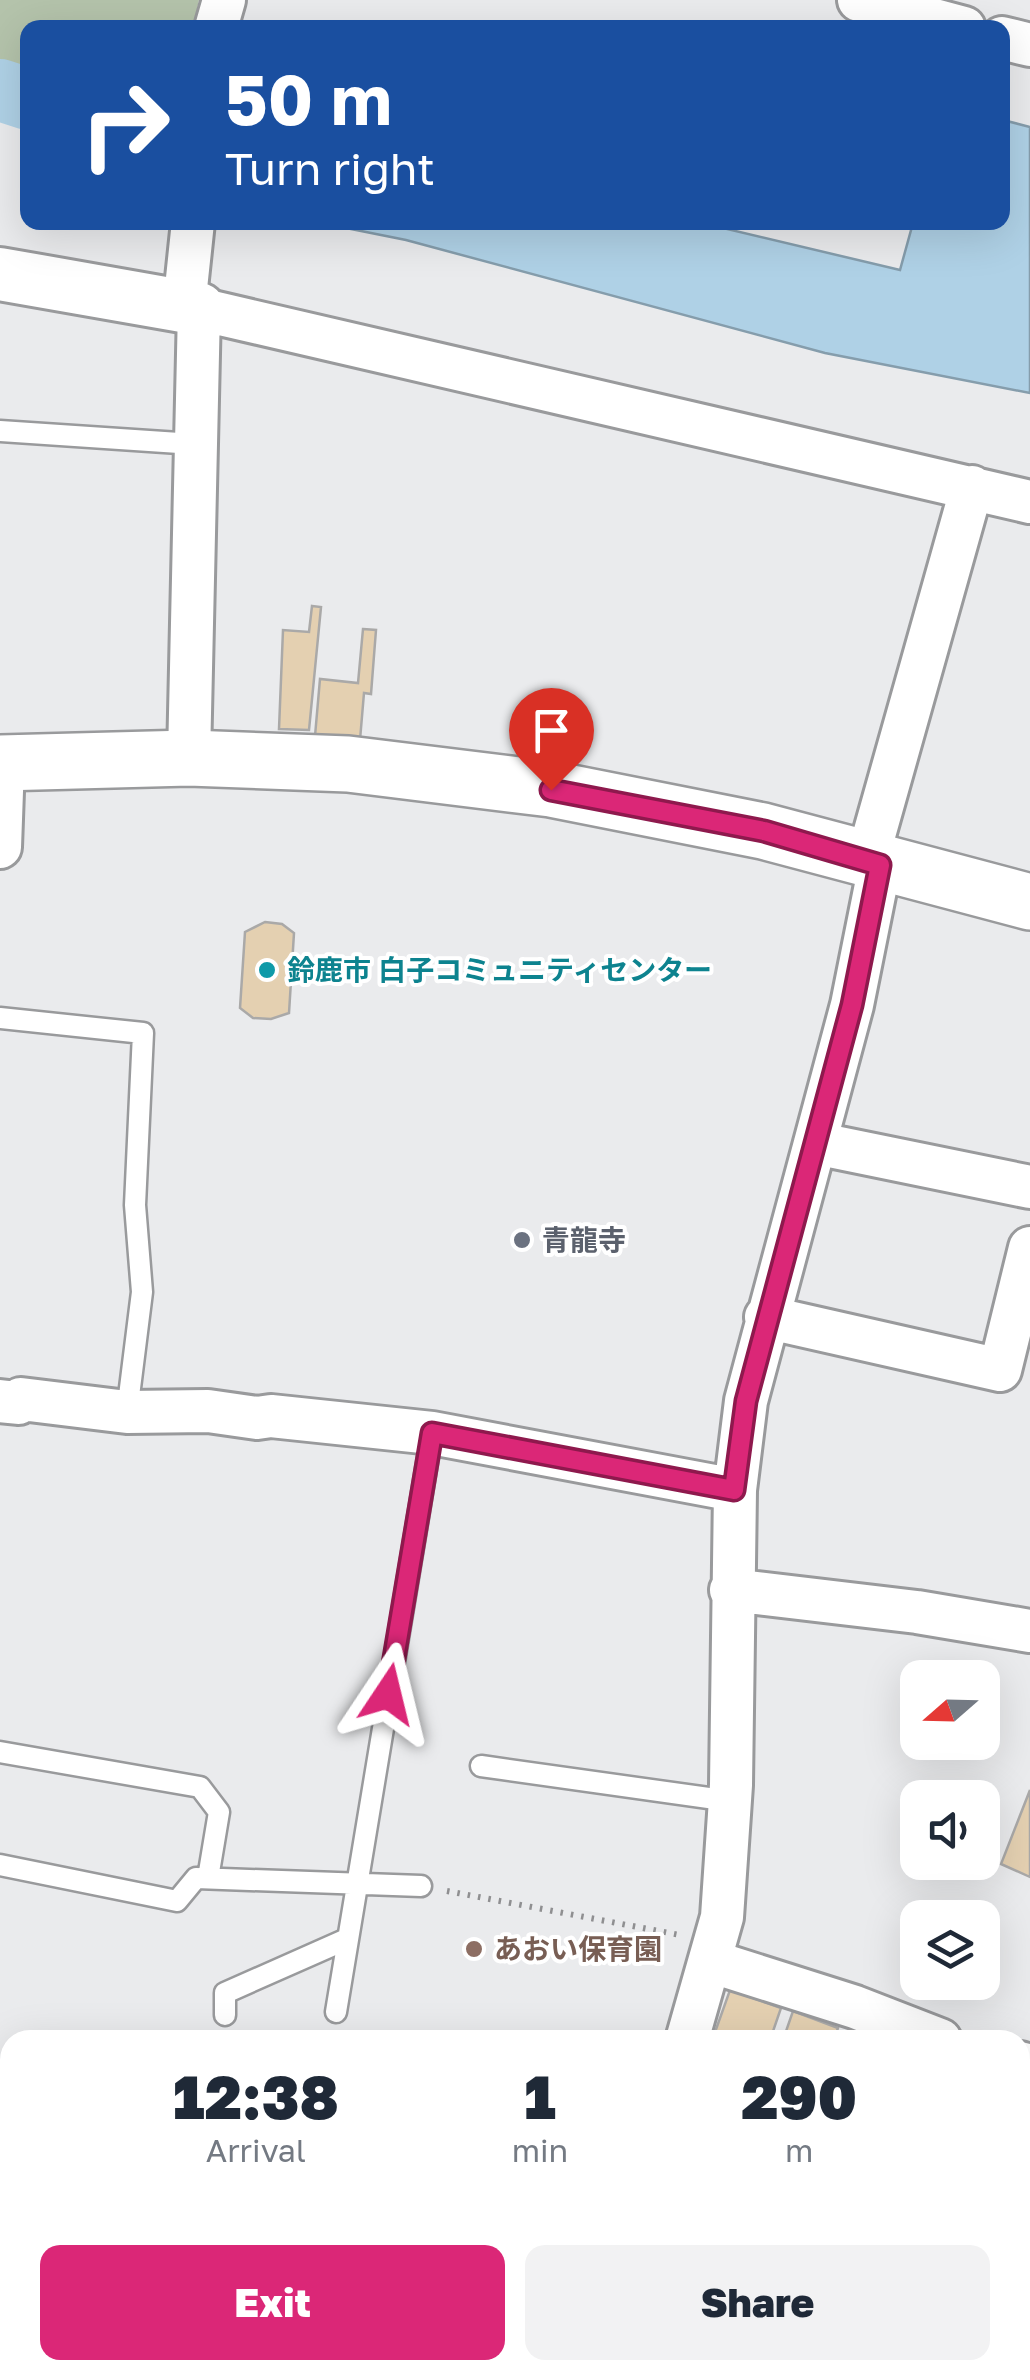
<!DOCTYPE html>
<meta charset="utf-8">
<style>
:root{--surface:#fff;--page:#f2f2f3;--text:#1f2937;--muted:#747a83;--accent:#db2777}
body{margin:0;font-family:"Golos Text","Noto Sans JP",sans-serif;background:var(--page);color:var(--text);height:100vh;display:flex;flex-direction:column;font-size:38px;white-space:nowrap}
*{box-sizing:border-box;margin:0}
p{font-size:32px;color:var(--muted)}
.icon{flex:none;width:55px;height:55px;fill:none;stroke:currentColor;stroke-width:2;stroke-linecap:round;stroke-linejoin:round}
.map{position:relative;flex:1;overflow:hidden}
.panel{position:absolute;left:0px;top:2030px;width:1030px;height:350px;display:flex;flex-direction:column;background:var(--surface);border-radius:30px 30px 0 0;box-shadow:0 10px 40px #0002}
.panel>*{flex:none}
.top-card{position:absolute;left:20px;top:20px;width:990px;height:210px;border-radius:20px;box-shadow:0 10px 40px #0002;background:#1a4fa0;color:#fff;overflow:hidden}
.needle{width:65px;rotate:250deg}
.tools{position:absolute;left:900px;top:1660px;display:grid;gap:20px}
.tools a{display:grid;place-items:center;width:100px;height:100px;border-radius:20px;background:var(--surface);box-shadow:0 10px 40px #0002;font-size:50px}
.pin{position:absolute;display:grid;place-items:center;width:85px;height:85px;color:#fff;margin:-102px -42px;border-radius:50% 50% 50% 0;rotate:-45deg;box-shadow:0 0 10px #0007}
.pin .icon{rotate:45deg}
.me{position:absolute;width:110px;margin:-55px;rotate:10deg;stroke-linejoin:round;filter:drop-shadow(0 0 8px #0008)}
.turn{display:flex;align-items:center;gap:35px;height:210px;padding:0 40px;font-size:45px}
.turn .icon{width:130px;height:130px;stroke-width:2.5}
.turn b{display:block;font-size:70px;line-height:85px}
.eta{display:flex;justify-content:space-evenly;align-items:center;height:170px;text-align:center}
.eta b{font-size:60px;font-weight:800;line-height:70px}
.primary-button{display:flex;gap:20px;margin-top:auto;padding:20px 40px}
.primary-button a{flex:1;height:115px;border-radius:20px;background:var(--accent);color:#fff;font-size:40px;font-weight:800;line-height:115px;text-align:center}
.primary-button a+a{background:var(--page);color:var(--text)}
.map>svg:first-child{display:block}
.green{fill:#b4c3ab}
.water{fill:#afd1e6;stroke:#859dac;stroke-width:2.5}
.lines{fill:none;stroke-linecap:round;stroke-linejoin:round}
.river{stroke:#afd1e6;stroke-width:62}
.building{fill:#e4d0b1;stroke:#aaa9a8;stroke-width:2.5}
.service-casing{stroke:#999a9c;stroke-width:25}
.minor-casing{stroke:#999a9c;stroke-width:48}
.tertiary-casing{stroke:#999a9c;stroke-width:58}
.primary-casing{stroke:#999a9c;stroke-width:60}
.path{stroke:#8f8f91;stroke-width:6;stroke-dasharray:2.5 8;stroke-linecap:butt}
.service{stroke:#fff;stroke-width:20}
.minor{stroke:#fff;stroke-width:42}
.tertiary{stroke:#fff;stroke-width:52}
.primary{stroke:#fff;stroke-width:55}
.rail-casing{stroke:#878789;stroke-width:11}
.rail{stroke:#fff;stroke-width:8;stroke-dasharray:22;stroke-linecap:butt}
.route-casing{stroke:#8e194d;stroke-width:25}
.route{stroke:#db2777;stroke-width:18}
.culture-dot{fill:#0f9aa8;stroke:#fff;stroke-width:4}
.worship-dot{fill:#6b7280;stroke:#fff;stroke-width:4}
.education-dot{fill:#8d6e63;stroke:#fff;stroke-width:4}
.labels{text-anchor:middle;stroke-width:8;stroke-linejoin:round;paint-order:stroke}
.culture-label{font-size:28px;font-weight:bold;fill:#0d838f;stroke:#fff;text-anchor:start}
.worship-label{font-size:28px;font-weight:bold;fill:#5b616d;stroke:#fff;text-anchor:start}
.education-label{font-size:28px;font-weight:bold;fill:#785e54;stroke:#fff;text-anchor:start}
</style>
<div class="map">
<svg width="1030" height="2380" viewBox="0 0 1030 2380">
<rect width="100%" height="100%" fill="#eaebed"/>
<path class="green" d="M0,0H199L193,27L151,22L149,28H28L27,118L0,113Z"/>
<path class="water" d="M1003,120L1030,127V393L825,353L406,240L321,223H702L900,270L913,223L1002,222Z"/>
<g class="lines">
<path class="river" d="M0,90L28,99"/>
</g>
<path class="building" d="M312,606L321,607L309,730L279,729L283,630L309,632Z
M363,629L376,630L371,694L364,693L360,740L315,736L320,679L358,683Z
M265,922L282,924L294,933L289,1013L271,1019L253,1018L240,1008L245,932Z
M1030,1790V1877L1001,1864Z
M730,1990L781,2008L770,2040H729L714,2035Z
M793,2011L838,2028L834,2040H783Z
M314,2370H577L573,2380H342Z"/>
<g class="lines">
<defs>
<path id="service" d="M0,431L194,444
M0,1018L143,1033L135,1205L142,1292L127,1412
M0,1752L200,1787L219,1812L208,1878
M481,1766L730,1801
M0,1865L177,1901L196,1878L421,1886
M336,2012L432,1433
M225,2015V1993L347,1939"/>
<path id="minor" d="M859,0L964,28
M216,28L224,0
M1002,38L1030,45
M184,307L193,222
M189,758L199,309L1030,502
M0,847L3,763
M867,860L972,487
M815,1143L1030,1187
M766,1317L1000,1370L1030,1248
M0,1401L18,1403L21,1399L127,1412L208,1411L257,1418L271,1416L432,1433L735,1490
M731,1590L917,1612L1030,1631
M710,1961L855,2007L940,2040
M687,2040L722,1917L731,1785L735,1490L746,1401L852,1005L880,865
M1020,2063L1030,2066
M0,2277L10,2281
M248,2370L275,2380
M610,2380L612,2370"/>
<path id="tertiary" d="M0,274L199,309"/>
<path id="primary" d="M0,763L189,758L348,764L551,789L763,831L1030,902"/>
</defs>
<use href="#service" class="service-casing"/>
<use href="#minor" class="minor-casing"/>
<use href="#tertiary" class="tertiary-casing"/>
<use href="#primary" class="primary-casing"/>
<path class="path" d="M447,1891L680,1935
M801,2372L802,2370"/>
<use href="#service" class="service"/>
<use href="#minor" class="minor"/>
<use href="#tertiary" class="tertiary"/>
<use href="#primary" class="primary"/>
<defs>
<path id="rail" d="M0,2377L7,2380"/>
</defs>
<use href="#rail" class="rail-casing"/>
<use href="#rail" class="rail"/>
</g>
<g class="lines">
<defs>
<path id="route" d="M388,1694L432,1433L734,1490L746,1401L852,1005L880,865L764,831L551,790"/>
</defs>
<use href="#route" class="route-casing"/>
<use href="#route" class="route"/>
</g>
<circle class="culture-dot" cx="267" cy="970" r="10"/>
<circle class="worship-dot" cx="522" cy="1240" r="10"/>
<circle class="education-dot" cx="474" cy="1949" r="10"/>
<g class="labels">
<g class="culture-label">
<text x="287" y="980">鈴鹿市 白子コミュニティセンター</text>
</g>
<g class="worship-label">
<text x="542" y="1250">青龍寺</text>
</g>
<g class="education-label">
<text x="494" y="1959">あおい保育園</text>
</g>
</g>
</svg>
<div class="tools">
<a><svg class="needle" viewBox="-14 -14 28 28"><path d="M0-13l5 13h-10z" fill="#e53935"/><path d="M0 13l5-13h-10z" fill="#747a83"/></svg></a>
<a><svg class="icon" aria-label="sound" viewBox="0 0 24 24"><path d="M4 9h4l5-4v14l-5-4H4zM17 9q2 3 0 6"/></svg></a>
<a><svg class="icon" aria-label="layers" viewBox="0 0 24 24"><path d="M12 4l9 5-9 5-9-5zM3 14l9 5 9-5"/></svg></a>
</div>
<div class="pin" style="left:551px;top:790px;background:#d93025"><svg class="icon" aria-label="arrive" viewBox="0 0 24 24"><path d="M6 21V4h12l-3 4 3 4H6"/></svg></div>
<svg class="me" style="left:388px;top:1694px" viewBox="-20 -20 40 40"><path d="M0-17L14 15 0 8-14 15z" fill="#db2777" stroke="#fff" stroke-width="4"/></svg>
<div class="top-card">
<div class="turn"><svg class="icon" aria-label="right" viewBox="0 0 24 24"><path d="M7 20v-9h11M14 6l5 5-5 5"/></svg><div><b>50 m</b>Turn right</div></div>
</div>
<section class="panel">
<div class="eta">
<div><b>12:38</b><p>Arrival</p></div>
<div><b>1</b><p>min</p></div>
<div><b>290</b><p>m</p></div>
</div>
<div class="primary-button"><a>Exit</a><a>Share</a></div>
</section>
</div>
